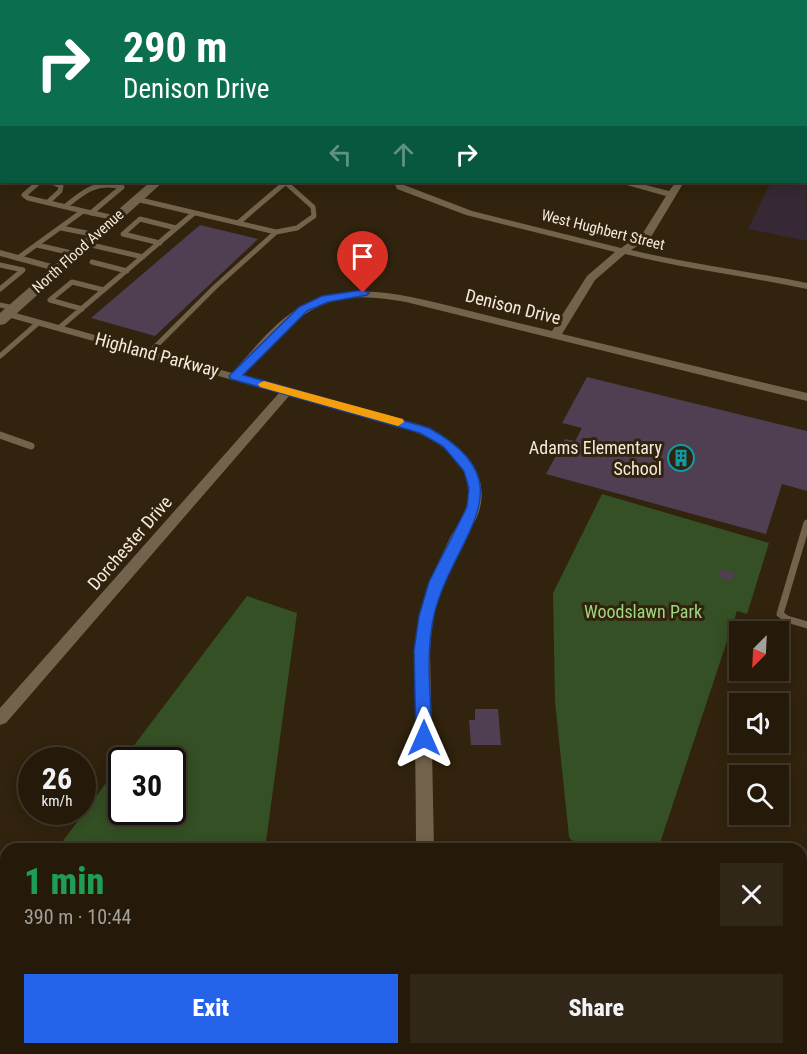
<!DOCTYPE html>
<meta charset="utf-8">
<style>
:root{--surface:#251a0a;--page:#312718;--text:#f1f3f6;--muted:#a3a19c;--line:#42382b;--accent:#2563eb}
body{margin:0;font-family:"Roboto Condensed",sans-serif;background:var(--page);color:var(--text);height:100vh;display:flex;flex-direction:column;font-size:22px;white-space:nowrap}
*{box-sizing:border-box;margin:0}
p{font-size:20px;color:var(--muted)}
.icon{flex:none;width:33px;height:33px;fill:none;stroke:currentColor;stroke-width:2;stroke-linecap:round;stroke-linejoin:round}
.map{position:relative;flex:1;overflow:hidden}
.sheet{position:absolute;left:0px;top:843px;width:807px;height:212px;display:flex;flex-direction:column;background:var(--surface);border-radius:18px 18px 0 0;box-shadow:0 3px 15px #0003,0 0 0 2px var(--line)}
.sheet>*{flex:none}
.top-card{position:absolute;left:0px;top:0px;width:807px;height:183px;box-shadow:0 3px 15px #0003,0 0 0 2px var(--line);background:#0b6e4f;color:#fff;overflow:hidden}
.needle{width:39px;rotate:204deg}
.fabs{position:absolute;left:729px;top:621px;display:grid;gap:12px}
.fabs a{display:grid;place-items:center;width:60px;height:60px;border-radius:0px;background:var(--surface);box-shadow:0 3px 15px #0003,0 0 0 2px var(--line);font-size:30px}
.speed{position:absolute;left:18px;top:747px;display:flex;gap:12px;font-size:30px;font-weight:700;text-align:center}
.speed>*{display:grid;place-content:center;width:78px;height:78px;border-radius:50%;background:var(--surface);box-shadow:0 3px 15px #0003,0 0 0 2px var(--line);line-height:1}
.speed small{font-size:15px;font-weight:400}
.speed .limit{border:3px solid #111;border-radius:9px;background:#fff;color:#111}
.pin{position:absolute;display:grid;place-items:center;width:51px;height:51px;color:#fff;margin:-62px -26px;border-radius:50% 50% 50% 0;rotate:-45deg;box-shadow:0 0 6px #0007}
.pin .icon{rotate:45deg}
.me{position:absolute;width:66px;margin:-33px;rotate:0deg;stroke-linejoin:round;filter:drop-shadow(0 0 4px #0008)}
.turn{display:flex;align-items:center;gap:21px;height:126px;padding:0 24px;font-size:27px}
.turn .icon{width:78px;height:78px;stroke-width:2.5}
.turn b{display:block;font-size:42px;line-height:51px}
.lanes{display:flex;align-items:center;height:57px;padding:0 24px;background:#0003;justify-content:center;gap:30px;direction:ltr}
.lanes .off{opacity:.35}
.round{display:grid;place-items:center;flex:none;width:63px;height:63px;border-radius:0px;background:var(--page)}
.overview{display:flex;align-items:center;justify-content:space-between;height:102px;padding:0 24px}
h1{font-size:36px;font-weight:800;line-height:45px;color:#1e9e55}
.cta{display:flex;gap:12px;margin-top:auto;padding:12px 24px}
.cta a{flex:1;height:69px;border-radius:0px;background:var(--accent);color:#fff;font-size:24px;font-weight:800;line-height:69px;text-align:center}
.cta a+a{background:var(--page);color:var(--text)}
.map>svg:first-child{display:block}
.industrial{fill:#362834}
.green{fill:#345024}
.building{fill:#503e52}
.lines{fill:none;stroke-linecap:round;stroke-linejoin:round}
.path{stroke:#6c5f4c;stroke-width:4;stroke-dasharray:2 6;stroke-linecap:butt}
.service-far2{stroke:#74634c;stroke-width:4}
.service-far1{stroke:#74634c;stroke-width:5}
.service{stroke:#74634c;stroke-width:7}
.minor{fill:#74634c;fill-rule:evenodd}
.tertiary{fill:#74634c;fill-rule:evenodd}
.route{fill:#2563eb;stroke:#184099;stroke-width:1.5}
.slow{fill:#f59e0b}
.labels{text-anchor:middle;stroke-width:6;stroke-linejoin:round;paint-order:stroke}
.far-street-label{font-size:15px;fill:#f4eadd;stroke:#31230d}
.street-label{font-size:18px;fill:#f4eadd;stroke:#31230d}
.poi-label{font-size:18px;fill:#f4eadd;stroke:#31230d;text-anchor:end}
.park-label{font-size:18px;fill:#9ed77f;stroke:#31230d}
</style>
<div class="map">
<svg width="807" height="1054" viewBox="0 0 807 1054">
<rect width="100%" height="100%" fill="#31230d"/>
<path class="industrial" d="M806,159L807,241L748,229L771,182H806Z"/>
<path class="green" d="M602,494L769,543L747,614L737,611L658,849H578L569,837L555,702L553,593Z
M247,596L297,613L265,849H57L121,763L122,812H172V760H123Z
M31,1049H242V1054H42Z"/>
<path class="building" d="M200,225L258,239L155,336L91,318Z
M587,377L807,431V491L782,484L766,534L546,474L565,439L575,441L582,428L562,423Z
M721,569L735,573L732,581L718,576Z
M475,709H498L501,745H471L469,720H475Z"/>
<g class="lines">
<path class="path" d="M441,844L577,848
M0,979L6,977"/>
<path class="service-far2" d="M293,0L302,2
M620,0L629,2"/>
<path class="service-far1" d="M39,182L24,195L28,198L83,211
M136,199L276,232L215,287L150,352
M48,202L60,191L61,186L52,182
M66,206C84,191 98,180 122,187L91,213
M238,223L286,182
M61,228L97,235
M276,232L297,228L314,216L313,207L285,182
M160,243L123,234L140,219L176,228
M87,244L143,257
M37,245L76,254
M18,258L83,211L115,218
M92,262L127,271
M0,265L23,270L0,289
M0,305L14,308
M82,309L50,300L72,282L104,290
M59,328L194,213
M0,356L38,323"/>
<path class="service" d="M0,435L31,446
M807,523L780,614L787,619L807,625"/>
<path class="minor" d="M19,0H28L18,2Z
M125,0L141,2H127Z
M200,0H209L199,2Z
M455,0L471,2H457Z
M576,0H584L576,2Z
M764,0H772L764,2Z
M786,0L804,2H788Z
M0,9H2L0,14Z
M806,52H807V56H806Z
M0,95H2V99H0Z
M806,114L807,115V121L806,120Z
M394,182H402L404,185L472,211L621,248L643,233L666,196L623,184L622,182H634L669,191L676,182H684L651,237L631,250C689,264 749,271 807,283V289C746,276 685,269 625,254L595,280L562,334L807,393V401L406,302C387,299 369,296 350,298C303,302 271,343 242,375L421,425C458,440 495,473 477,517C472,528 463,537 458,549C452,566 443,583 438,601C433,616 431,635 430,651L434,849H416C416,805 415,761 415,717C415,679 413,641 423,603C428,584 438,563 447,544C455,526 470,512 468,490C467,459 439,442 413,431L289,396L6,723L0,725V708L279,393L4,316V312H12L232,373C254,349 276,319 306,304C355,280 408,296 458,308C489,316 521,324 552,331L587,276L615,252L466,215L397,189Z
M0,250L63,267L64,269L59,272L0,256Z
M807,883V926L801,928V885Z
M801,1046L803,1054H783L782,1048H801Z
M418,1048H438V1054H418Z"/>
<path class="tertiary" d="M382,0H392L381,2Z
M807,152V160H806V153Z
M150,182H163L5,324L0,325V313Z"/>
</g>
<path class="route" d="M363,290L369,293L367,295L328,302L307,311L243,375L429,428C531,484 453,536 434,615C425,655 431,698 432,738L430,743L424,745L418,743L416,738L414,651L419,616L429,582L467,507L469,488L464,471L443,446L420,433L231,379L229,376L299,307L322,296Z"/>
<path class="slow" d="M264,381L403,419L404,422L398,426L260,387L258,384Z"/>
<defs>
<symbol id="building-ring" viewBox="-11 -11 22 22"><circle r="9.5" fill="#31230d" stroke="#0f9aa8" stroke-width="1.5"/><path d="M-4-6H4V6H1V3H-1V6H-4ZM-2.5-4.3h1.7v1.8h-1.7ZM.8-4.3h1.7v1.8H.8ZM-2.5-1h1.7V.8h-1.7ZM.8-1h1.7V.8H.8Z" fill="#0f9aa8"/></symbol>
</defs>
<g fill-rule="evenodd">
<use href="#building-ring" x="666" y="443" width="30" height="30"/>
</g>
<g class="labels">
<g class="far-street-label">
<text transform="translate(603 230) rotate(14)" y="5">West Hughbert Street</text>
<text transform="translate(78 251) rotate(-42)" y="5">North Flood Avenue</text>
</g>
<g class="street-label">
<text transform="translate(513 307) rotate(14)" y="6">Denison Drive</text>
<text transform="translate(157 355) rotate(15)" y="6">Highland Parkway</text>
<text transform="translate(130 543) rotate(-49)" y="6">Dorchester Drive</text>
</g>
<g class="poi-label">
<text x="662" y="454">Adams Elementary<tspan x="662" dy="21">School</tspan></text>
</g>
<g class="park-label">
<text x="643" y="618">Woodslawn Park</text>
</g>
</g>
</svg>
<div class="fabs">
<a><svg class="needle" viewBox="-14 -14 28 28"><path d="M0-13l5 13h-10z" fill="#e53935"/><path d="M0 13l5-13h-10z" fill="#a3a19c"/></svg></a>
<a><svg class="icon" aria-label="sound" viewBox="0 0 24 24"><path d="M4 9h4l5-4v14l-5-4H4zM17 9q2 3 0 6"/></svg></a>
<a><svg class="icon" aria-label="search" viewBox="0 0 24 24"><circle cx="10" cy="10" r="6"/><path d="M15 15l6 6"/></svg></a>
</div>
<div class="speed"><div>26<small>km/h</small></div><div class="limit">30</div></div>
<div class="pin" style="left:363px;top:293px;background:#d93025"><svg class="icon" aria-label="arrive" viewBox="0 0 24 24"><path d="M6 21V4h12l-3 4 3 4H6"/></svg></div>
<svg class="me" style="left:424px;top:738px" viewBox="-20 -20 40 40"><path d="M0-17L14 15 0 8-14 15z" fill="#2563eb" stroke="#fff" stroke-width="4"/></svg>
<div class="top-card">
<div class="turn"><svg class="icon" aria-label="right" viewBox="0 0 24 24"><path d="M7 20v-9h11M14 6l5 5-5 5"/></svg><div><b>290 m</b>Denison Drive</div></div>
<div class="lanes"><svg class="icon off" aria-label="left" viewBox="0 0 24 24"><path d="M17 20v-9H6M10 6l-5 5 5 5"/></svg><svg class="icon off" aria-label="ahead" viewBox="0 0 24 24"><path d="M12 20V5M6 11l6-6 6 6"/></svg><svg class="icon" aria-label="right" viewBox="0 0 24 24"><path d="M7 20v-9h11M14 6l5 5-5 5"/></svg></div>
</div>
<section class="sheet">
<div class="overview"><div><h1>1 min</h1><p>390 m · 10:44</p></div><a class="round"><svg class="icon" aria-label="close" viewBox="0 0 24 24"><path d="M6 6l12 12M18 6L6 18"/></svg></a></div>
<div class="cta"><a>Exit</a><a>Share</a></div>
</section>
</div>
